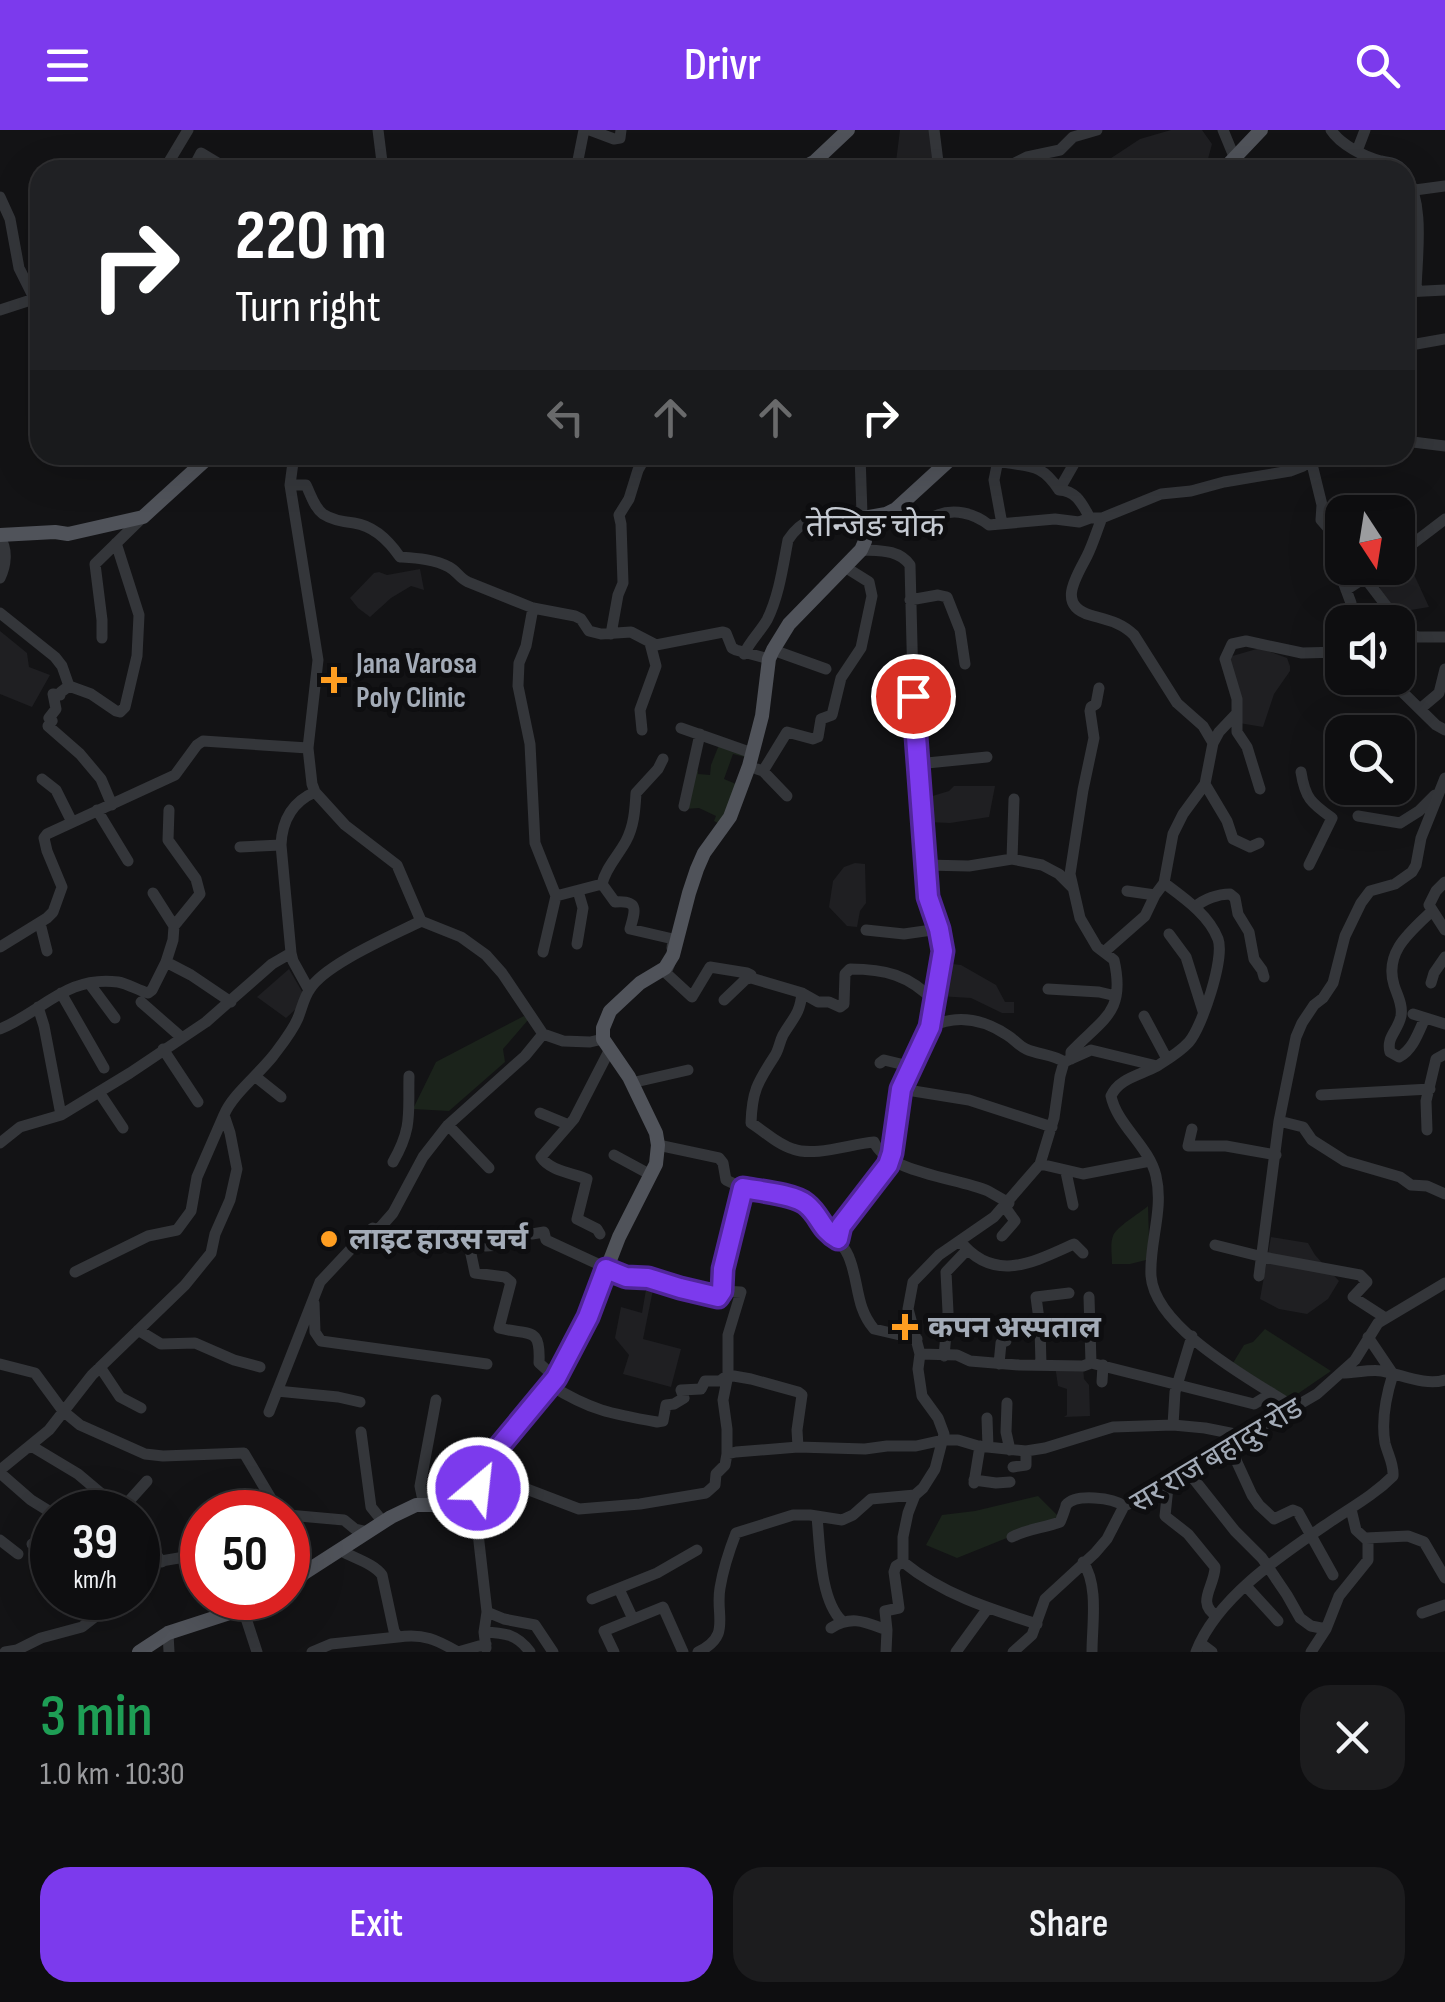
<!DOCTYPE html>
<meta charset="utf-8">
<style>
:root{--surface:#0e0e10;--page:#1c1c1e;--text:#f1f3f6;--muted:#9b9c9f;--line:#2e2e30;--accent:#7c3aed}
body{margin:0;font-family:"Sofia Sans Condensed","Noto Sans Devanagari",sans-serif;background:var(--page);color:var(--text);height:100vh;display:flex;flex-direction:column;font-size:38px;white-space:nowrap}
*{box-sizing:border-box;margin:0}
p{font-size:32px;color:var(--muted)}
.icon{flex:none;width:55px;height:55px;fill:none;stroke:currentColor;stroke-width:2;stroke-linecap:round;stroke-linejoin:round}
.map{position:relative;height:1522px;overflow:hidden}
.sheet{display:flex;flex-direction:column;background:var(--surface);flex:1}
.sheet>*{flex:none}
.guide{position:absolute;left:30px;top:30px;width:1385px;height:305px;border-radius:30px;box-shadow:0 10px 40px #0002,0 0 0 2px var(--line);background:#202124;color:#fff;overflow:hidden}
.needle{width:65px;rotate:168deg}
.controls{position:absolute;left:1325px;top:365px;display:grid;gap:20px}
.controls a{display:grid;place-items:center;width:90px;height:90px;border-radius:20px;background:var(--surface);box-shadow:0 10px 40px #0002,0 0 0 2px var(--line);font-size:50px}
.speed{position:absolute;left:30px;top:1360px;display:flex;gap:20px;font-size:50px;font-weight:700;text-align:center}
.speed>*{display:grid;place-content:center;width:130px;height:130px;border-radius:50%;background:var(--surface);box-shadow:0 10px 40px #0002,0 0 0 2px var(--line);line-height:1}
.speed small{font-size:25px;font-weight:400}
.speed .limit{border:15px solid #d22;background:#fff;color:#111}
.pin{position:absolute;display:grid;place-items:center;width:85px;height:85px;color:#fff;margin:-42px;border:5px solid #fff;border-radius:50%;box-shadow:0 2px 10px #0007}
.me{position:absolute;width:110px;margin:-55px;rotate:28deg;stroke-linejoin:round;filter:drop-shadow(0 0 8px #0008)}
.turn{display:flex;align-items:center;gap:35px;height:210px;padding:0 40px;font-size:45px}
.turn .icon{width:130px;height:130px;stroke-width:2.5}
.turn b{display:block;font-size:70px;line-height:85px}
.lanes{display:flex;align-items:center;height:95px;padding:0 40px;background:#0003;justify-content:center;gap:50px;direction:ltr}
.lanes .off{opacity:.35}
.round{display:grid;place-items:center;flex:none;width:105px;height:105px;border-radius:30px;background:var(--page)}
.summary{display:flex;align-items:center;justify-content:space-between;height:170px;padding:0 40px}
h1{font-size:60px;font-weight:600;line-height:75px;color:#1e9e55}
.cta{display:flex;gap:20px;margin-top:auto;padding:20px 40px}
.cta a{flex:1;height:115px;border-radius:30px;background:var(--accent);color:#fff;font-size:40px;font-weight:600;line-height:115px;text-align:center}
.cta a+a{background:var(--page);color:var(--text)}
header{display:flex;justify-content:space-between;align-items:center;height:130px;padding:0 40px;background:var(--accent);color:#fff;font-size:45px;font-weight:600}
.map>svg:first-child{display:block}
.built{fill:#1f1f22}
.green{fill:#1b231b}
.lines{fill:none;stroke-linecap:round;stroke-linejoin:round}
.minor{stroke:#34363a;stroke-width:11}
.major{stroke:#50535a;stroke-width:14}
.route-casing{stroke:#51269a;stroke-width:25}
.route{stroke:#7c3aed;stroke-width:18}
.poi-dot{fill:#ff9e21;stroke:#0e0e10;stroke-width:4}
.labels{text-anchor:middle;stroke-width:10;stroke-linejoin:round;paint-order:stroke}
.poi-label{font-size:30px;font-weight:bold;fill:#a3abb7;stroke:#0e0e10;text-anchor:start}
.street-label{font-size:30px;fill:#a3abb7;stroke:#0e0e10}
.neighbourhood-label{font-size:32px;fill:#c5cad2;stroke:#0e0e10}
</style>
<header><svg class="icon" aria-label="menu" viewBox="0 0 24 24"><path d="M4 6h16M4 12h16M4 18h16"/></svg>Drivr<svg class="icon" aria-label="search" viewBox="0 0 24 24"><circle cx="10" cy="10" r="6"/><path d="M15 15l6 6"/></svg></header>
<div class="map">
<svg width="1445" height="1522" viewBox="0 0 1445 1522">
<rect width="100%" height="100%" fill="#131315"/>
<path class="built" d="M900,0H932L938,40H895Z
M1171,0H1202L1212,14L1205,40H1093L1140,9Z
M1411,438L1429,477L1393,483L1379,458Z
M420,439L424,460L411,456L391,468L370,487L358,478L350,468L374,443L379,442L387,445Z
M0,501L27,523L29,537L50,545L32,577L0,564Z
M1260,518L1287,528L1290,536V541L1274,564L1263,597L1239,593L1229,527Z
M954,656H995L989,687L950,693L927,692L926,668L949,661Z
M855,733L865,734L866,773L860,781L857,797L847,796L829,777L833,751L844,737Z
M943,833L961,835L996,855L1005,872H1014V883H1002L971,868L938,866Z
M289,839L304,865L297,878L286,888L257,867Z
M1271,1107L1308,1113L1315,1125L1339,1151L1328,1169L1307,1184L1279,1179L1260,1169Z
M648,1148L655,1150L643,1209L681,1219L671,1257L623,1244L629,1225L615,1208L621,1177L642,1183Z
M1055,1235L1083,1237L1084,1249L1089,1255L1090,1286L1064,1287L1067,1285V1259L1058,1256Z"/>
<path class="green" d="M719,615L746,624L745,627L733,624L724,649L736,654L720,694L714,691L716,686L699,678L685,679L695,640L698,641V644L710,645L711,635Z
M524,886L528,890L503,919L505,932L449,981L413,979L436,932Z
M1148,1076L1149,1110L1146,1130L1130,1134H1112C1112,1126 1110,1113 1113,1106C1116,1097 1140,1083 1148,1076Z
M1265,1199L1331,1241L1290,1269L1233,1233L1244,1215L1253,1212Z
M1038,1366L1059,1387L957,1428L926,1415L942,1385L975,1381Z"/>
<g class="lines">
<path class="minor" d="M378,0L383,40
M590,0L614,9L620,8L621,0
M934,0L939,40
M1223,0L1235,29
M1331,0C1340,14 1364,27 1381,31C1391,33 1394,32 1403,40
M1357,21L1365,0
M164,40L188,0
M192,40L201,23L221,35
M576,40L584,0
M1001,40L1027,27L1060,20L1073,7L1097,0
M1405,42C1425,76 1417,122 1416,161
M1405,65L1415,60L1445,56
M0,67L10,89L19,138L34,168
M1405,162L1445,160
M0,180L40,167
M1405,216L1445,209
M1405,311L1445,316
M294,325L290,355L318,530L308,618L312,654L315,662L345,695L397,735L421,791L461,807L486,825L502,843L543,904L563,911L590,912L603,909
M860,325L862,384
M999,325L994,350L1002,394
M1014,325H1015
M1308,327L1311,330L1322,375L1321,390L1334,405L1338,438L1351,473V492
M997,331C1029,338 1040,331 1059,360C1077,361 1082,374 1090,388
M290,355H306C311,365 314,377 323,384C332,390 344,392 354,393C375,396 389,411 400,427C415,428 435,429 449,437C457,441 459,448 468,452L533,478L575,486L581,489L589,501L601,504L631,502L656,515L723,502L726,503L732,518L736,520L769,529
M1059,360L1079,325
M886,384C892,388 899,396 906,398C918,402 925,390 935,386C954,378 974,383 989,395L1055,389L1079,392L1090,388H1102L1161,364L1191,361L1224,352L1290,341L1303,336L1316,325
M0,408C8,419 6,436 0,448
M861,420C880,421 898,419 910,435L914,594L925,735L928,767L943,821L930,897L901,959L888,1035L841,1096L838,1109C843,1116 848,1123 850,1130C859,1154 856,1178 874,1199L917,1209
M1398,425L1445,389
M1365,448L1407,503L1418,507H1445
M1346,460L1380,438
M910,470L938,465L947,467L960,500L965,534
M533,478L526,516L519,533L518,556L530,614L535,713L556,766L602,754
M0,483L55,527L62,536L69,556L61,562L60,565L53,564L56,579L49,588L52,591L48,596L80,624L101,649L112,675
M611,504L618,465L623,453L621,394L619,385L629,369L638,340L642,333L649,330L653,325
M102,508V490L95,434L143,387
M773,520L826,539
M744,524C750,511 760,502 767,490C779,466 783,436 788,410C806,382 831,386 861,381
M1388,548L1436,595L1445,600
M69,556L91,564L116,581L120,582L125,577L137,526L139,485L116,413
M1420,579L1439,563L1445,539
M1237,583V602L1247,617L1260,659
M681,598L752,623
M642,600L640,580L656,536L650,513
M1213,613L1219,602L1237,583V569L1225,529L1232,514L1246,511L1302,523L1342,522
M663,629L658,639L636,663C635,680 634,696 626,711C618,726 606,737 602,754L615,772C640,770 635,781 630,799L673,809L672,818
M917,634L987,627
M757,639L763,641L787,666
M763,641L787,602L813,609L818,607L821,589L832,585L841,548L861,518L872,466L869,452L845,437
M1301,642C1305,668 1311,673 1332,688L1309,735
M42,649L56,660L72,692
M1205,654L1227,691L1233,709L1250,717L1259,713
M684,676L700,604
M97,680L128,731
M169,680L168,710L196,749L200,764L174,796L173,810L166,832L191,845L231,872
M1358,686L1400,693L1419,681L1435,665
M240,717L281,715
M1012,729L1014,669
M925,735L969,736L1012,729L1042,735L1059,744L1072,757
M1445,752L1436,761L1429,775L1445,800
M1127,761L1155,765
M153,763L174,796
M1195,777C1204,769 1218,764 1230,764L1235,768L1238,784L1249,802L1254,829L1262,840L1264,847
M40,793L47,821
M866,800L904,804L939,799
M1169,804L1186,827L1203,881
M577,814L583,778L578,761
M0,817L47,788L53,782L62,757L47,721L44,708L47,704L175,645L197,615L203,611L308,618
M543,822L556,766
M1104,822L1145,786L1155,765L1164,753
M670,833L666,843L692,867L710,837L747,843L751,845V848L802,863L818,872H829L840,877L844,874L845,844L850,839C885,839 909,845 934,871
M89,853L115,888
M1431,853L1434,843L1445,827
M1048,859L1099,862L1116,866
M309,860L293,831L291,823L281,715C282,691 292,672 315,662
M61,863L104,938
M802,863C800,884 793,888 783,905C779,913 779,920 774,927C757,953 752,962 751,993C764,1001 778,1015 793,1019C815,1027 850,1014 874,1012C888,1043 958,1048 988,1061C995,1065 1002,1069 1009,1073
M724,870L746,849L751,848
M141,872L181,907
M38,877L44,896L61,985
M1413,884L1445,894
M1144,886L1167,929
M1425,888C1419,901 1413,920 1399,927L1390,922C1386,907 1398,901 1401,886C1403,874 1397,865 1394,855C1384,822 1410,802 1432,781
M930,897C957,884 983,889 1007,905C1014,909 1019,916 1026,919C1039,925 1053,924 1064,932
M0,899C42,882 67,845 118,852C129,854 137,860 148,863L152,860L166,832
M163,919L198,972
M1071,929V922C1103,888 1126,883 1114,830L1097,817L1080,788L1070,744L1083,660L1094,608L1090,581L1091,577L1096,574L1099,558
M880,933L884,930L913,937
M1157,936C1141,945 1119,948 1111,966C1117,995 1149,1016 1156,1046C1164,1080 1149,1113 1151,1146C1155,1198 1250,1249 1289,1274L1292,1278
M256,947L281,967
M631,953L688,940
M901,959L969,970L1052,997
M99,962L123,998
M1321,965L1430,959
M540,983L569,995
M1279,991L1303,997L1312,1010L1345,1031L1400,1047L1411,1055L1427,1056L1445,1064
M448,995L489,1038
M1192,999L1188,1016H1226L1276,1025
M1427,1000L1426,971L1436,929L1445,924
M0,1013L20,997L61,985L130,943L206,892L272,834L291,823
M658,1015L719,1028L723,1033L726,1050L743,1058L802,1070L820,1090L823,1098L838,1109
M614,1025L651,1045
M393,1032C413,997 408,983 409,946
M1040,1034L1083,1044L1150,1031
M1066,1042L1073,1075
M532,1104L544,1102L546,1110L626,1147L648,1148L680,1158L719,1167L723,1161
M600,1104L597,1099L577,1089L587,1049C572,1043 550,1041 541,1027L574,989L610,919
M1002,1106L1015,1091L1005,1077
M960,1111C994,1154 1034,1132 1074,1114L1083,1123
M502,1115L486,1116L468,1110L475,1143L505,1147L511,1152L499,1198C529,1206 541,1195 539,1233L556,1248
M1215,1115L1263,1127L1360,1145L1367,1152L1353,1167L1384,1187
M75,1142L148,1106L177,1100L191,1081L197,1047L224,985
M1259,1146L1279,991L1296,907L1302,893L1314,875L1323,868L1333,853L1345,806L1361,773L1370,761L1395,754L1412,742L1416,735L1421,708L1445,648
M1089,1167L1091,1233
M314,1173L315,1202L321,1211L487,1234
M138,1200L161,1214L195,1213L234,1230L260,1237
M920,1224L957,1225L970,1231L1019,1235L1083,1236L1091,1233L1254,1274L1272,1263
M944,1226L948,1182L946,1142L967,1120
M0,1234L35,1243L63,1281L80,1295L145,1324L163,1326L244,1323L279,1382
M999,1234L1001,1213L1006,1211
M1041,1235L1040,1197L1036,1167L1069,1163
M100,1237L120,1267L141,1278
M1342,1243C1355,1243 1370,1239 1382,1241C1403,1245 1425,1256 1445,1250
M1102,1252L1103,1235
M550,1255C590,1280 611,1284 657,1292L663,1291L666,1275L674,1274L684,1268L681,1260L701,1259L705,1251H720L728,1245L751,1249L798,1262L802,1265L797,1300L798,1317
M277,1261L338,1267L360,1272
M1007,1273L1006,1302L1010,1320
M269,1282L320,1152L365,1104L373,1098L378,1100L393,1083L423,1027L448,995L525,926L543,904
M987,1288L988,1317
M1173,1295L1175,1262L1192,1206
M361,1302L371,1377L383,1392
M1229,1315L1252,1365L1259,1375L1274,1389L1293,1380L1298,1382L1333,1445
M27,1318L33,1317L78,1344L123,1382
M727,1324V1299L723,1270L728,1245V1205L741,1162L723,1161L722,1149L743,1058
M1013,1337L1026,1335V1321
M0,1340L49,1300L92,1245L185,1155L211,1123L215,1104L230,1070L237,1039L230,1003L224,985C232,965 258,945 273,926C282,914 292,902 298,888C302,878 304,867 310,859C325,834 394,805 421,791
M0,1343L31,1370L52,1383
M1189,1343L1235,1401L1262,1428L1287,1465L1300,1488L1311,1496L1326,1499
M974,1350L996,1353L1010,1352
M974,1353L980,1316
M1168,1357L1165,1386L1188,1404L1215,1437C1215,1456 1195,1473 1217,1486
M424,1375L420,1356L436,1270
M475,1377L487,1482L484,1502L486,1518
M121,1380L147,1351
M476,1384L496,1382L524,1358L579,1379L640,1374L706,1363L715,1355L716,1344L725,1335L727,1324L736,1322L798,1317L865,1319L887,1316H916L943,1310H958L978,1316L1026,1321L1045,1318L1113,1297L1173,1295L1205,1298L1245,1306
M288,1385L344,1390L355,1399L368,1402
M817,1387C820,1417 820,1470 842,1491
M138,1401L162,1432
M1012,1407C1027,1399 1044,1398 1060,1392C1061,1390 1066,1377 1066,1375C1076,1363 1113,1368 1124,1376
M1366,1408L1408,1406L1424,1412L1445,1448
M0,1410L18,1424
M32,1414L52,1431
M340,1420C353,1428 373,1433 382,1445L394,1501L398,1507C423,1503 437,1510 458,1522L486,1514
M903,1432C942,1464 990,1479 1037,1494
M1083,1432C1099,1456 1092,1494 1092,1522
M138,1435L202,1424
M1246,1456L1278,1491
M619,1459L633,1489
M592,1469L657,1443L697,1420
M243,1479L257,1522
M487,1482L504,1489L535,1495L553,1522
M1422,1483L1445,1475
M831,1498C852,1485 865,1492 887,1500
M484,1502C505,1503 517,1504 530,1522
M168,1503L169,1522
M1200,1513L1212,1522
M5,1522L17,1520L41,1508L82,1497L100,1483L104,1468
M312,1522L331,1514L398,1507
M614,1522L604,1501L663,1477L683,1522
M698,1522C732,1506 715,1486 720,1458C723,1440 729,1421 736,1403L793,1385H810L842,1390L853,1385L871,1369L915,1365
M886,1522L887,1500L885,1481L899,1478L894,1442L896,1436L903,1432V1407L908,1383L915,1365L923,1358L935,1339L944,1304L938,1288L922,1266L918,1239L920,1224L908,1179L913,1152L939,1125L994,1087L1040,1034L1054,988L1060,946L1064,932L1091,920L1157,936C1168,929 1180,922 1189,912C1202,897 1225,828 1218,809C1209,785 1184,768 1164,753L1173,704L1183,684L1205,654L1213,613L1203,596L1177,573L1134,505C1121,492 1107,490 1090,485C1056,475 1077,446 1087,426C1093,414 1097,400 1102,388
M956,1522L988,1478
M1013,1522L1032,1505L1045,1469L1095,1423L1107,1409L1124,1376L1168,1357L1229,1315L1317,1264L1355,1230L1378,1193L1445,1153
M1196,1522C1217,1467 1283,1424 1330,1392C1352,1377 1374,1365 1393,1346C1394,1334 1388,1325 1385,1313C1381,1290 1386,1266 1393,1244L1368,1207
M1311,1522L1326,1499L1339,1466L1368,1430V1411L1356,1400L1351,1379"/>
<path class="major" d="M799,40L814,32L848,0
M1223,40L1261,0
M0,405L55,402L68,404L143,387L211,325
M288,1459L304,1443L391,1387L416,1375H440L473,1369L498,1318L556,1248L588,1187L619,1107L656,1034L658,1015L656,1003L629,947L603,909V898L610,881L640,853L665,838L673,825L689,763L697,739L704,723L730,687L749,636L762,586L769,529L773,520L789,494L861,420L865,411L863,388L886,384L896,379L955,325
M139,1522L168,1503L276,1468"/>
</g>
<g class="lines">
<defs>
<path id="route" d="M478,1358L498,1318L556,1248L588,1187L606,1139L626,1147L648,1148L680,1158L718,1167L722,1161L723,1139L743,1058C759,1061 794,1064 806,1074C821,1086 820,1099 838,1109L841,1096L888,1035L892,1023L901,959L930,897L943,821L939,799L928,767L913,566"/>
</defs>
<use href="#route" class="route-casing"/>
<use href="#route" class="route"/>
</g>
<g class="poi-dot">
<path d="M329 535h10v10h10v10h-10v10h-10v-10h-10v-10h10z"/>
<circle cx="329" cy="1109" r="10"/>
<path d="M900 1182h10v10h10v10h-10v10h-10v-10h-10v-10h10z"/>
</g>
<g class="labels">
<g class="poi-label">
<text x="356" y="543">Jana Varosa<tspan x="356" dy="34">Poly Clinic</tspan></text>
<text x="349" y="1119">लाइट हाउस चर्च</text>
<text x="928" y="1207">कपन अस्पताल</text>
</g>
<g class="street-label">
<text transform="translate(1216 1325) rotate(-31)" y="10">सर राज बहादुर रोड</text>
</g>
<g class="neighbourhood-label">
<text x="875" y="406">तेन्जिङ चोक</text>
</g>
</g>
</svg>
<div class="controls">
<a><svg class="needle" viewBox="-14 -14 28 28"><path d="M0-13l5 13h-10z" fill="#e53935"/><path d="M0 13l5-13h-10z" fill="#9b9c9f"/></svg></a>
<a><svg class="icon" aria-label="sound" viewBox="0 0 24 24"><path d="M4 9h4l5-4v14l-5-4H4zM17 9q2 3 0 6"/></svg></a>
<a><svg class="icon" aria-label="search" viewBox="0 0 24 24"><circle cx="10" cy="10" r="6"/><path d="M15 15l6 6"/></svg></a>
</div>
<div class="speed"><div>39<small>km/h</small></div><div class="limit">50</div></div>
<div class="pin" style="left:913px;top:566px;background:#d93025"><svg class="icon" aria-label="arrive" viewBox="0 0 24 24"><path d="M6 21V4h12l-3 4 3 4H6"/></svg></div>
<svg class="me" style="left:478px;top:1358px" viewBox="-20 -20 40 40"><circle r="17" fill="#7c3aed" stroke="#fff" stroke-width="3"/><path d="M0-11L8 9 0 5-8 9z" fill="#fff"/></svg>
<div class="guide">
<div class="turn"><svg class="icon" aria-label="right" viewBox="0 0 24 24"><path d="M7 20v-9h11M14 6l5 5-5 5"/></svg><div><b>220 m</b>Turn right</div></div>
<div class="lanes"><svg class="icon off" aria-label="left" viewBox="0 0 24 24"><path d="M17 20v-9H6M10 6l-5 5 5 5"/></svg><svg class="icon off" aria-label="ahead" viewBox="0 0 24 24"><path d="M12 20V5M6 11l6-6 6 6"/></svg><svg class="icon off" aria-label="ahead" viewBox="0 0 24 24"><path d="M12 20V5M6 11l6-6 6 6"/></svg><svg class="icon" aria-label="right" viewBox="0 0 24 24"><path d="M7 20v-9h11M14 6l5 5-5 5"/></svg></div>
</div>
</div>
<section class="sheet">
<div class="summary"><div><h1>3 min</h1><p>1.0 km · 10:30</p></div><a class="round"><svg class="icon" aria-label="close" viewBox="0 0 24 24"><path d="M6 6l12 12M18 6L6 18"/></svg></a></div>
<div class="cta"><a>Exit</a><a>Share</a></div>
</section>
